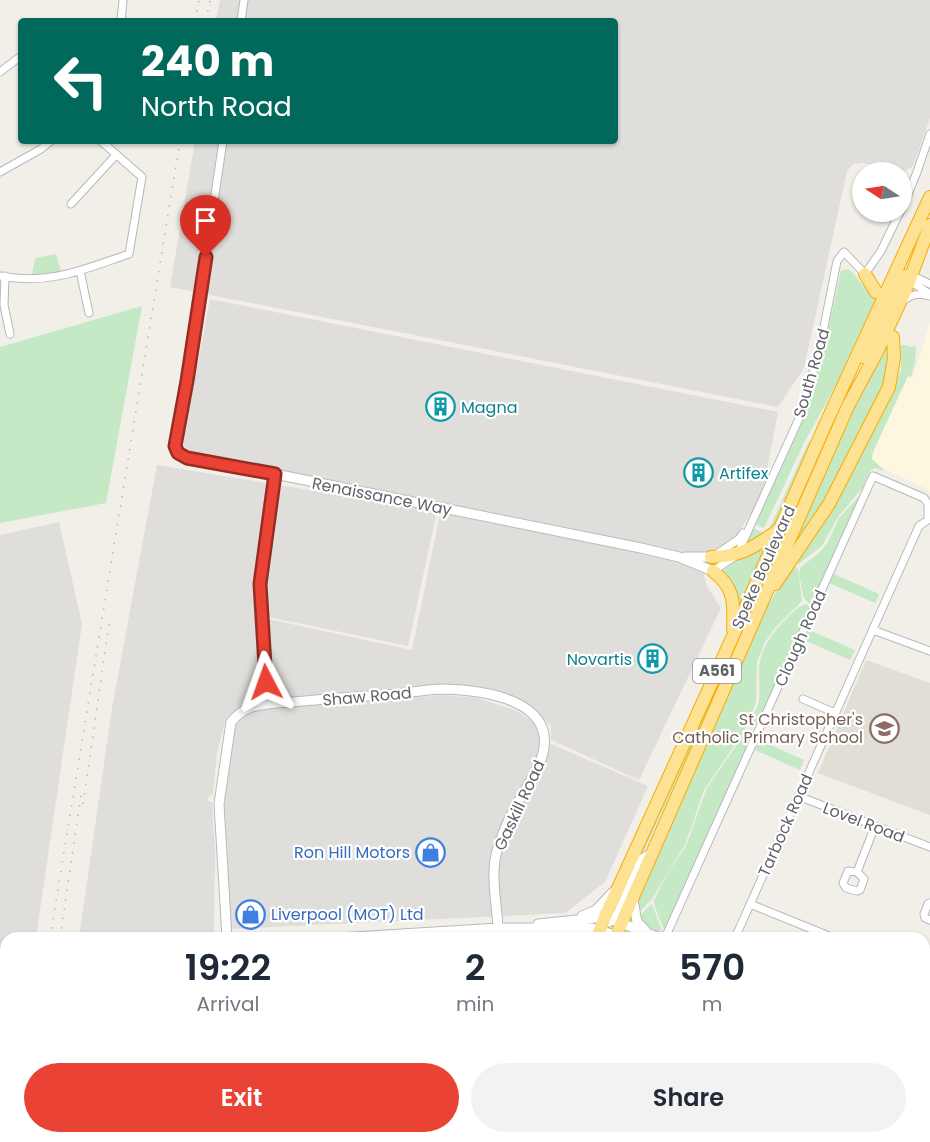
<!DOCTYPE html>
<style>
:root{--surface:#fff;--page:#f2f2f3;--text:#1f2937;--muted:#747a83;--accent:#ea4335}
body{margin:0;font-family:Poppins,sans-serif;background:var(--page);color:var(--text);height:100vh;display:flex;flex-direction:column;font-size:22px;white-space:nowrap}
*{box-sizing:border-box;margin:0}
p{font-size:20px;color:var(--muted)}
.icon{flex:none;width:33px;height:33px;fill:none;stroke:currentColor;stroke-width:2;stroke-linecap:round;stroke-linejoin:round}
.map{position:relative;flex:1;overflow:hidden}
.details{position:absolute;left:0px;top:932px;width:930px;height:212px;display:flex;flex-direction:column;background:var(--surface);border-radius:18px 18px 0 0;box-shadow:0 2px 4px #0004}
.details>*{flex:none}
.guide{position:absolute;left:18px;top:18px;width:600px;height:126px;border-radius:6px;box-shadow:0 2px 4px #0004;background:#00695c;color:#fff;overflow:hidden}
.needle{width:39px;rotate:282deg}
.tools{position:absolute;left:852px;top:162px;display:grid;gap:12px}
.tools a{display:grid;place-items:center;width:60px;height:60px;border-radius:50%;background:var(--surface);box-shadow:0 2px 4px #0004;font-size:30px}
.pin{position:absolute;display:grid;place-items:center;width:51px;height:51px;color:#fff;margin:-62px -26px;border-radius:50% 50% 50% 0;rotate:-45deg;box-shadow:0 0 6px #0007}
.pin .icon{rotate:45deg}
.me{position:absolute;width:66px;margin:-33px;rotate:356deg;stroke-linejoin:round;filter:drop-shadow(0 0 4px #0008)}
.turn{display:flex;align-items:center;gap:21px;height:126px;padding:0 24px;font-size:27px}
.turn .icon{width:78px;height:78px;stroke-width:2.5}
.turn b{display:block;font-size:42px;line-height:51px}
.eta{display:flex;justify-content:space-evenly;align-items:center;height:102px;text-align:center}
.eta b{font-size:36px;font-weight:600;line-height:42px}
.action{display:flex;gap:12px;margin-top:auto;padding:12px 24px}
.action a{flex:1;height:69px;border-radius:36px;background:var(--accent);color:#fff;font-size:24px;font-weight:600;line-height:69px;text-align:center}
.action a+a{background:var(--page);color:var(--text)}
.map>svg:first-child{display:block}
.commercial{fill:#fef7e0}
.industrial{fill:#e0deda}
.education{fill:#e1ded6}
.green{fill:#c5e8c5}
.lines{fill:none;stroke-linecap:round;stroke-linejoin:round}
.street-casing{stroke:#b5b8bc;stroke-width:9}
.secondary-casing{stroke:#b6babf;stroke-width:11}
.highway-casing{stroke:#f9ab00;stroke-width:14}
.street{stroke:#fff;stroke-width:7}
.secondary{stroke:#fff;stroke-width:9}
.highway{stroke:#fde293;stroke-width:12}
.rail{stroke:#b6b7b8;stroke-width:1.5;stroke-dasharray:1.5 8;stroke-linecap:butt}
.route-casing{stroke:#982c22;stroke-width:15}
.route{stroke:#ea4335;stroke-width:10}
.labels{text-anchor:middle;stroke-width:4.5;stroke-linejoin:round;paint-order:stroke}
.shield{fill:#fff;stroke:#8f9295;stroke-width:1.5}
.shield-label{font-size:15px;font-weight:bold;fill:#5f6368}
.street-label{font-size:16px;fill:#5f6368;stroke:#fff}
.culture-label{font-size:16px;fill:#0d838f;stroke:#fff;text-anchor:start}
.education-label{font-size:16px;fill:#785e54;stroke:#fff;text-anchor:end}
.shop-label{font-size:16px;fill:#366cbe;stroke:#fff;text-anchor:end}
</style>
<div class="map">
<svg width="930" height="1142" viewBox="0 0 930 1142">
<rect width="100%" height="100%" fill="#f1efe8"/>
<path class="commercial" d="M930,323V492L927,489L878,466L872,459L873,452L908,376L913,377Z"/>
<path class="industrial" d="M220,0H930V118L913,166L905,171L862,163L853,164L847,171L804,368L778,407L170,287L195,141H615V21H216Z
M210,299L778,412L763,491L757,504L737,535L722,547L710,550L704,576L707,586L721,608L639,780L551,740V726L539,714L520,702L495,693H369L271,699L268,619L412,650L442,504L187,452L183,443Z
M157,465L437,511L408,646L259,615L261,696L226,718L217,753L213,794L208,797V801L212,802L215,853L214,936L79,938L112,708Z
M59,522L82,624L36,937L6,938V981L0,983V535Z
M442,695L478,698L517,711L535,723L542,740L648,786L605,882L565,913L230,929L222,804L227,722L259,701L364,702Z
M33,1137H507L505,1142H32Z"/>
<path class="education" d="M866,660L930,683V815L818,773Z"/>
<path class="green" d="M56,254L62,275L31,279L35,258Z
M847,269L851,271L875,300L837,383L804,443L764,528L755,524L806,413L816,384L841,271Z
M142,306L106,503L0,523V347Z
M889,338L890,347L884,385L841,476L775,579L851,410Z
M901,345H907L908,347L916,346L915,362L911,377L908,376L873,452L872,459L885,471L874,468L870,471L863,487L838,517L822,546L798,564L797,563L837,502L878,423L901,371Z
M868,360L617,910H615L846,394Z
M819,429L778,522L765,538L742,552L753,528L767,534L808,443Z
M864,491L813,604L808,603L803,596L799,573L801,567L820,552L828,542L839,518Z
M768,543L739,614L720,573L737,560L755,553Z
M793,565L798,569L802,601L775,628L765,642L757,662L756,702L749,721L743,733L704,790L685,845L652,899L639,912L637,910L638,899L701,750L768,605Z
M834,574L879,594L875,603L829,583Z
M806,604L811,609L758,727L756,728L751,724C752,716 757,709 759,702C760,691 759,680 759,669C760,649 773,631 788,617C793,612 798,606 806,604Z
M809,630L855,650L850,660L804,640Z
M751,729L755,733L667,929L663,928L654,904V900L667,875L686,846L707,788L747,730Z
M759,740L804,760L800,770L755,750Z
M652,904L662,931C651,931 644,924 639,916Z
M735,1137H776L773,1142H746Z
M853,1137H910L907,1142H850Z"/>
<g class="lines">
<defs>
<path id="street" d="M121,21L123,0
M241,21L244,0
M0,72L21,56
M223,141L187,381L175,446L178,453L187,458L275,474
M0,172L41,149L51,141
M71,204L116,155
M902,209L917,172L930,134
M80,271L89,313
M911,275L930,284
M0,276C50,285 82,270 129,254L142,177L101,141
M5,276L4,305L10,334
M907,279L930,294
M904,300C913,294 919,293 930,296
M717,554L739,539L743,533
M713,571L737,555L802,412L820,347L837,261L844,252L865,274L881,251L900,212
M873,630L930,651
M803,699L835,713
M798,796L930,847
M857,872L848,871L843,883L846,888L857,891L860,890L864,879L857,872L875,826
M930,903L928,904L924,914L925,918L930,920
M750,904L834,938
M665,938L873,476L924,498L928,504V520
M735,938L919,526L928,520
M924,973L930,976
M924,1130L930,1116
M730,1137L741,1142
M98,1142V1137
M222,1142L224,1137
M589,1142L591,1137
M656,1142L658,1137
M776,1142L778,1137
M844,1142L847,1137
M918,1142L920,1137"/>
<path id="secondary" d="M685,557H711
M267,704L260,584L275,474L641,548L679,557L713,571
M633,900L637,922L645,930
M582,916L596,910L613,892
M609,922L618,914L642,859L651,854
M538,924L605,917L660,938
M227,938L219,804L231,722C242,709 251,706 267,704C306,701 346,697 385,695C405,694 425,689 444,689C481,690 556,699 543,753C539,769 529,783 521,797C511,814 502,833 497,851C490,874 497,905 498,928
M338,938L498,928H592L625,938
M0,994L6,991
M924,1045L930,1047
M924,1056L930,1058"/>
<path id="highway" d="M865,274L876,292
M864,357L899,284L905,276L911,275
M711,557C744,556 754,547 780,529
M713,571C735,588 734,603 733,629
M775,584L829,504L889,387L894,358L893,337
M597,938L605,917L733,636L826,423L930,197
M615,938L848,406L877,352L907,287L930,225
M521,1142L523,1137
M537,1142L539,1137"/>
</defs>
<use href="#street" class="street-casing"/>
<use href="#secondary" class="secondary-casing"/>
<use href="#highway" class="highway-casing"/>
<use href="#street" class="street"/>
<use href="#secondary" class="secondary"/>
<use href="#highway" class="highway"/>
<path class="rail" d="M195,21L199,0
M206,21L210,0
M83,804L110,617
M50,938L180,141
M60,938L81,795
M14,1142V1137
M24,1142L25,1137"/>
</g>
<g class="lines">
<defs>
<path id="route" d="M206,257L187,381L175,446L178,453L187,458L275,474L260,584L266,682"/>
</defs>
<use href="#route" class="route-casing"/>
<use href="#route" class="route"/>
</g>
<defs>
<symbol id="building-ring" viewBox="-11 -11 22 22"><circle r="9.5" fill="#fff" stroke="#0f9aa8" stroke-width="1.5"/><path d="M-4-6H4V6H1V3H-1V6H-4ZM-2.5-4.3h1.7v1.8h-1.7ZM.8-4.3h1.7v1.8H.8ZM-2.5-1h1.7V.8h-1.7ZM.8-1h1.7V.8H.8Z" fill="#0f9aa8"/></symbol>
<symbol id="school-ring" viewBox="-11 -11 22 22"><circle r="9.5" fill="#fff" stroke="#8d6e63" stroke-width="1.5"/><path d="M0-5L7-2L0 1L-7-2ZM-4 1L0 2.5L4 1V4Q0 6-4 4Z" fill="#8d6e63"/></symbol>
<symbol id="shop-ring" viewBox="-11 -11 22 22"><circle r="9.5" fill="#fff" stroke="#3f7fe0" stroke-width="1.5"/><path d="M-5-2.5h2.3a2.7 3.5 0 0 1 5.4 0H5L5.5 6h-11ZM-1.5-2.5h3a1.5 2.3 0 0 0-3 0Z" fill="#3f7fe0"/></symbol>
</defs>
<g fill-rule="evenodd">
<use href="#building-ring" x="424" y="390" width="33" height="33"/>
<use href="#building-ring" x="682" y="456" width="33" height="33"/>
<use href="#building-ring" x="636" y="642" width="33" height="33"/>
<use href="#school-ring" x="868" y="712" width="33" height="33"/>
<use href="#shop-ring" x="414" y="836" width="33" height="33"/>
<use href="#shop-ring" x="234" y="898" width="33" height="33"/>
</g>
<g class="labels">
<rect class="shield" x="693" y="659" width="48" height="24" rx="4.5"/>
<g class="shield-label">
<text x="717" y="676">A561</text>
</g>
<g class="street-label">
<text transform="translate(811 373) rotate(-74)" y="6">South Road</text>
<text transform="translate(382 496) rotate(11)" y="6">Renaissance Way</text>
<text transform="translate(763 567) rotate(-66)" y="6">Speke Boulevard</text>
<text transform="translate(800 638) rotate(-66)" y="6">Clough Road</text>
<text transform="translate(367 696) rotate(-5)" y="6">Shaw Road</text>
<text transform="translate(519 805) rotate(-65)" y="6">Gaskill Road</text>
<text transform="translate(864 822) rotate(21)" y="6">Lovel Road</text>
<text transform="translate(785 825) rotate(-66)" y="6">Tarbock Road</text>
</g>
<g class="culture-label">
<text x="461" y="413">Magna</text>
<text x="719" y="479">Artifex</text>
<text x="632" y="665" text-anchor="end">Novartis</text>
</g>
<g class="education-label">
<text x="863" y="725">St Christopher's<tspan x="863" dy="18">Catholic Primary School</tspan></text>
</g>
<g class="shop-label">
<text x="410" y="858">Ron Hill Motors</text>
<text x="271" y="920" text-anchor="start">Liverpool (MOT) Ltd</text>
</g>
</g>
</svg>
<div class="tools">
<a><svg class="needle" viewBox="-14 -14 28 28"><path d="M0-13l5 13h-10z" fill="#e53935"/><path d="M0 13l5-13h-10z" fill="#747a83"/></svg></a>
</div>
<div class="pin" style="left:206px;top:257px;background:#d93025"><svg class="icon" aria-label="arrive" viewBox="0 0 24 24"><path d="M6 21V4h12l-3 4 3 4H6"/></svg></div>
<svg class="me" style="left:266px;top:682px" viewBox="-20 -20 40 40"><path d="M0-17L14 15 0 8-14 15z" fill="#ea4335" stroke="#fff" stroke-width="4"/></svg>
<div class="guide">
<div class="turn"><svg class="icon" aria-label="left" viewBox="0 0 24 24"><path d="M17 20v-9H6M10 6l-5 5 5 5"/></svg><div><b>240 m</b>North Road</div></div>
</div>
<section class="details">
<div class="eta">
<div><b>19:22</b><p>Arrival</p></div>
<div><b>2</b><p>min</p></div>
<div><b>570</b><p>m</p></div>
</div>
<div class="action"><a>Exit</a><a>Share</a></div>
</section>
</div>
